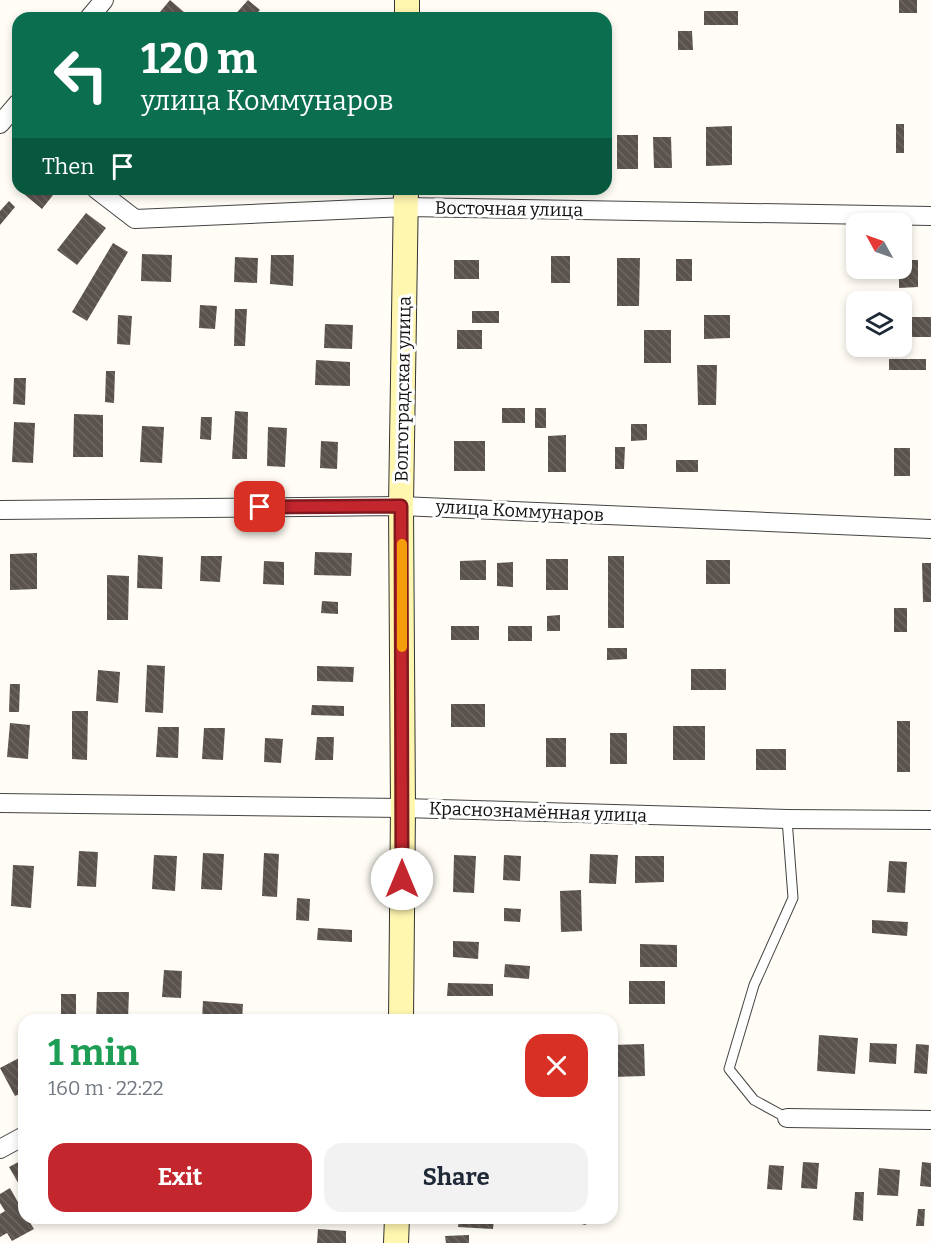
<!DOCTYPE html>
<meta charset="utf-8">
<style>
:root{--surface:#fff;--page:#f2f2f3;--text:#1f2937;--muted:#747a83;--accent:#c4262e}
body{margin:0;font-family:Bitter,serif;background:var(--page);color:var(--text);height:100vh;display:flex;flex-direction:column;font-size:22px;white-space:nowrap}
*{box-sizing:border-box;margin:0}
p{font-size:20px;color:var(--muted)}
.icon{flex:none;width:33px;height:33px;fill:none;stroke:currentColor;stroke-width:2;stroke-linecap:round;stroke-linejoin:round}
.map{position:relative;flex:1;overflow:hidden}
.details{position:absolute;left:18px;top:1014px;width:600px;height:210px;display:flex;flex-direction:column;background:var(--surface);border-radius:18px;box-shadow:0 3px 9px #0003}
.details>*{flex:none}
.banner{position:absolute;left:12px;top:12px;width:600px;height:183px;border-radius:18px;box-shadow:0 3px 9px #0003;background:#0b6e4f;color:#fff;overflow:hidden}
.needle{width:39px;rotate:310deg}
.buttons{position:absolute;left:846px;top:213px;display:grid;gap:12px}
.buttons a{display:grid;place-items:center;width:66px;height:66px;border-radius:12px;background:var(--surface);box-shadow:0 3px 9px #0003;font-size:30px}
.pin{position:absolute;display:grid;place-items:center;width:51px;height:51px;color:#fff;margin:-26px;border-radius:12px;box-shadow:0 3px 9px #0006}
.me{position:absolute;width:66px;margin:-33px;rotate:0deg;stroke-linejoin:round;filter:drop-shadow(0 0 4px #0008)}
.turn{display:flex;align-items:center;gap:21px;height:126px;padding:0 30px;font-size:27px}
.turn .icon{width:78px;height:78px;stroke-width:2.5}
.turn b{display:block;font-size:42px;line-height:51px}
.then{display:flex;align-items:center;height:57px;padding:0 30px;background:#0003;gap:12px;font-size:22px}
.round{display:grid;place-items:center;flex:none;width:63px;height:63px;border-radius:18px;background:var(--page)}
.summary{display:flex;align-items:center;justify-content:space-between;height:102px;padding:0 30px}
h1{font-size:36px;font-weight:700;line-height:45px;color:#1e9e55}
.primary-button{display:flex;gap:12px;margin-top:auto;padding:12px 30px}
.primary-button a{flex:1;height:69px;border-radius:18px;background:var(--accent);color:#fff;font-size:24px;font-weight:700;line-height:69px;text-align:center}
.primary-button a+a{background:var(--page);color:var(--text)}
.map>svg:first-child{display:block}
.building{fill:url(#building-back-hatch)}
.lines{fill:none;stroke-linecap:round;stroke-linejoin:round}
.lane-casing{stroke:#444;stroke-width:11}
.street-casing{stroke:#444;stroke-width:20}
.secondary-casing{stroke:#333;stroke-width:26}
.lane{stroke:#fff;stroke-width:9}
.street{stroke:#fff;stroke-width:18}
.secondary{stroke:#fff6b0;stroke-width:24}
.route-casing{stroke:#7f191e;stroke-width:15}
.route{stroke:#c4262e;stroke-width:10}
.slow{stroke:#f59e0b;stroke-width:10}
.labels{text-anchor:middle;stroke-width:6;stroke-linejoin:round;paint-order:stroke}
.street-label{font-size:18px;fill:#111;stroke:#fff}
</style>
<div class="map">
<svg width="931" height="1243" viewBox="0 0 931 1243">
<defs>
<pattern id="building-back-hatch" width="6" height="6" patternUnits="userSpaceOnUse" patternTransform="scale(1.5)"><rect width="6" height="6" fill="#5a524d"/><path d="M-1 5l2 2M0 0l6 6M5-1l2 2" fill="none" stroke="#6d6662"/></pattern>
</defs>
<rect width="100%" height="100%" fill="#fffdf5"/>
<path class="building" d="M170,0L191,18H155Z
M248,0L260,10L252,18H232Z
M899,0H917V13H899Z
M704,11H738V25H704Z
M678,31H692L693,50H678Z
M896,124H904V153H896Z
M732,126V165L706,166V127Z
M617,135H638V169H617Z
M653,137H671L672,168H654Z
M18,189H56L57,190L42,209Z
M9,201L15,207L0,225V211Z
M86,213L106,228L77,265L57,250Z
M113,243L128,252L87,321L72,312Z
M142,254L172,255L171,282L141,281Z
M271,255H294L293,286L270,284Z
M551,256H570V283H551Z
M235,257L258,258L257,283L234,282Z
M617,258H640L639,306H617Z
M676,259H692V281H676Z
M454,260H479V279H454Z
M902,260H918V287L899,288V268H902Z
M200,305L217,306L215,329L199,328Z
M235,309H247L245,346H234Z
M472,311H499V323H472Z
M118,315L132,316L130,345L117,344Z
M704,315H730V338L704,339Z
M902,317H931V337H902Z
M325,324L353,325L352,349L324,348Z
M457,330H482V349H457Z
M644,330H671V363H644Z
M889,359H926V370H889Z
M316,360L350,362V386L315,385Z
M697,365H717L716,405H698Z
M106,371H115L114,403L105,402Z
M14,378H26L25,405L13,404Z
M502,408H525V423H502Z
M535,408H546V428H535Z
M235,411L248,412L247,459H232Z
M74,414L103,415V457H73Z
M201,417H212L211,440L200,439Z
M14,422L35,423L33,463L12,462Z
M631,424H647V440L631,441Z
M142,426L164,427L162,463L140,462Z
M268,427L287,428L285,467L267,466Z
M566,435V472H548V436Z
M321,441L338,442L337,469L320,468Z
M454,441H485V471H454Z
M615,447H625L624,469H615Z
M894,448H910V476H894Z
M676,460H698V472H676Z
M315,552L352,553L351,576L314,575Z
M37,553V589L10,590V554Z
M138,555L163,557L162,589L137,588Z
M201,556H222L220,582L200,581Z
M608,556H624V628H608Z
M546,559H568V590H546Z
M486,560V580H460V561Z
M706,560H730V584H706Z
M264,561L284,562V585L263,584Z
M513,562V587L497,586V563Z
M922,563H931V602H923Z
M107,575L129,576L128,620H107Z
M322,601L338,602V614L321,613Z
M894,608H907V632H894Z
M560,615V631H547V616Z
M451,626H479V640H451Z
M508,626H532V641H508Z
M607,648H627V659L607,660Z
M147,665L165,666L163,713L145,712Z
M317,666L354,667L353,682L317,681Z
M691,669H726V690H691Z
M98,670L120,672L118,703L96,701Z
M10,684H20L19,712H9Z
M451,704H485V727H451Z
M312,705L344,706V716L311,715Z
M72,711H88L87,760L72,759Z
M897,721H910V772H897Z
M10,723L30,725L28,759L7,757Z
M673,726H705V760H673Z
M158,727H179L178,758L156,757Z
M204,728H225L223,760L202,759Z
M610,733H627V764H610Z
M317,737H334L333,760H315Z
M265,738L283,739L281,763L264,762Z
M546,738H566V767H546Z
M756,749H786V770H756Z
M79,851L98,852L96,887L77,886Z
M203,853L224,854L222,890L201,889Z
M264,853L279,854L277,897L262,896Z
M590,854L618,855L616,884L589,883Z
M154,855L177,856L175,891L152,889Z
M454,855L476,856L474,893L453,892Z
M504,855L521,856L520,881L503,880Z
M635,856H664V882L635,883Z
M889,861L907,862L905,893L887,892Z
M13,865L34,866L31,908L11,906Z
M581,890L582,931L561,932L560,891Z
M297,898L310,899L309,921L296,920Z
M504,908L521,909L520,922L504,921Z
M872,920L908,922L907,936L872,933Z
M318,928L352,930V942L317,940Z
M453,941L479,942L478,959L453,957Z
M640,944L677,945V967H640Z
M505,964L530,966L529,979L504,977Z
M164,970L182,971L181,998L162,997Z
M629,981H665V1004H629Z
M448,983L493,984V996H447Z
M97,992H129L128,1020H96Z
M61,994H76V1020H61Z
M203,1001L243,1004L242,1020H202Z
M265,1014H281L280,1020H265Z
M494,1014H533V1020H494Z
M819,1035L858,1038L855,1074L817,1071Z
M870,1043L897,1044L896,1064L869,1062Z
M644,1044L645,1076L612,1077V1045Z
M916,1044L929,1045L927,1074L914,1073Z
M21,1057L24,1063V1092L15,1096L0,1068Z
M612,1110H617V1134H612Z
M24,1159V1193L9,1167Z
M803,1162L819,1163L817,1189L801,1188Z
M922,1162L931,1163V1187L920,1186Z
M769,1165L784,1166L782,1190L767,1189Z
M879,1168L900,1170L898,1196L877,1195Z
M10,1188L24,1213V1218H27L34,1229L12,1241L7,1233L0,1237V1214L5,1211L0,1203V1194Z
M855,1192H864L863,1221L853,1220Z
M918,1209H925L924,1226H916Z
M459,1218H494L493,1229L458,1227Z
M558,1218H587L586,1225L558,1219Z
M318,1229L346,1231V1243H317Z
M469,1235V1243H446L445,1236Z"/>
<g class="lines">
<defs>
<path id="lane" d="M787,819L793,898L754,985L729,1069L754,1100L787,1118"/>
<path id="street" d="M89,18L104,0
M0,124L18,103
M96,189L135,219L406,207L931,216
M0,510L401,506L931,529
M0,803L403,808L787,819L931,820
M787,1118L931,1120
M0,1149L24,1136"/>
<path id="secondary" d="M407,18V0
M401,1020L403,808L401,506L406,189
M396,1243L397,1218"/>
</defs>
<use href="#lane" class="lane-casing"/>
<use href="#street" class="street-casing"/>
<use href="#secondary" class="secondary-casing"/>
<use href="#lane" class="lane"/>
<use href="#street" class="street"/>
<use href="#secondary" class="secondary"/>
</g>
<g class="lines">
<defs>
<path id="route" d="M260,507L401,506L402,879"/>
</defs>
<use href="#route" class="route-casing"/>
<use href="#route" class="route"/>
<path class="slow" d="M402,544V647"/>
</g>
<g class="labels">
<g class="street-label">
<text transform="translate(509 209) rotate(1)" y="6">Восточная улица</text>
<text transform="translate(403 389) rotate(-89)" y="6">Волгоградская улица</text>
<text transform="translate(520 511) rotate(3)" y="6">улица Коммунаров</text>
<text transform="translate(538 812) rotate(2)" y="6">Краснознамённая улица</text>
</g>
</g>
</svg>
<div class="buttons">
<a><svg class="needle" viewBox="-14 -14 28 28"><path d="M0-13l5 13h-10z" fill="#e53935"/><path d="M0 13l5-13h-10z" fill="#747a83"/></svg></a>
<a><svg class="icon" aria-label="layers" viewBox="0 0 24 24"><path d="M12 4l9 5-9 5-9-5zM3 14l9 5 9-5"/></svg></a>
</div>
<div class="pin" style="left:260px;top:507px;background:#d93025"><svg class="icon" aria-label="arrive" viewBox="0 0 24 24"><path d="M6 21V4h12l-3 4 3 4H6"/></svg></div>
<svg class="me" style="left:402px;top:879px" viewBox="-20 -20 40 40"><circle r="19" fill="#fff"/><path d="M0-13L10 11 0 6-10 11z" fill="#c4262e"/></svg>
<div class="banner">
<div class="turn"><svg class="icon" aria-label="left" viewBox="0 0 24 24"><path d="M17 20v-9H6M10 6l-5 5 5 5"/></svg><div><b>120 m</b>улица Коммунаров</div></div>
<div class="then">Then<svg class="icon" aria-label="arrive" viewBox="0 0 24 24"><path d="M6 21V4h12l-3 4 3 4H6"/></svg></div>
</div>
<section class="details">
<div class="summary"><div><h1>1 min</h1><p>160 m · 22:22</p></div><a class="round" style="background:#d93025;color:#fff"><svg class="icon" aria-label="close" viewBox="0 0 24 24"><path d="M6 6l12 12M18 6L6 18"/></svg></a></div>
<div class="primary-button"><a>Exit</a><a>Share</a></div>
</section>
</div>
